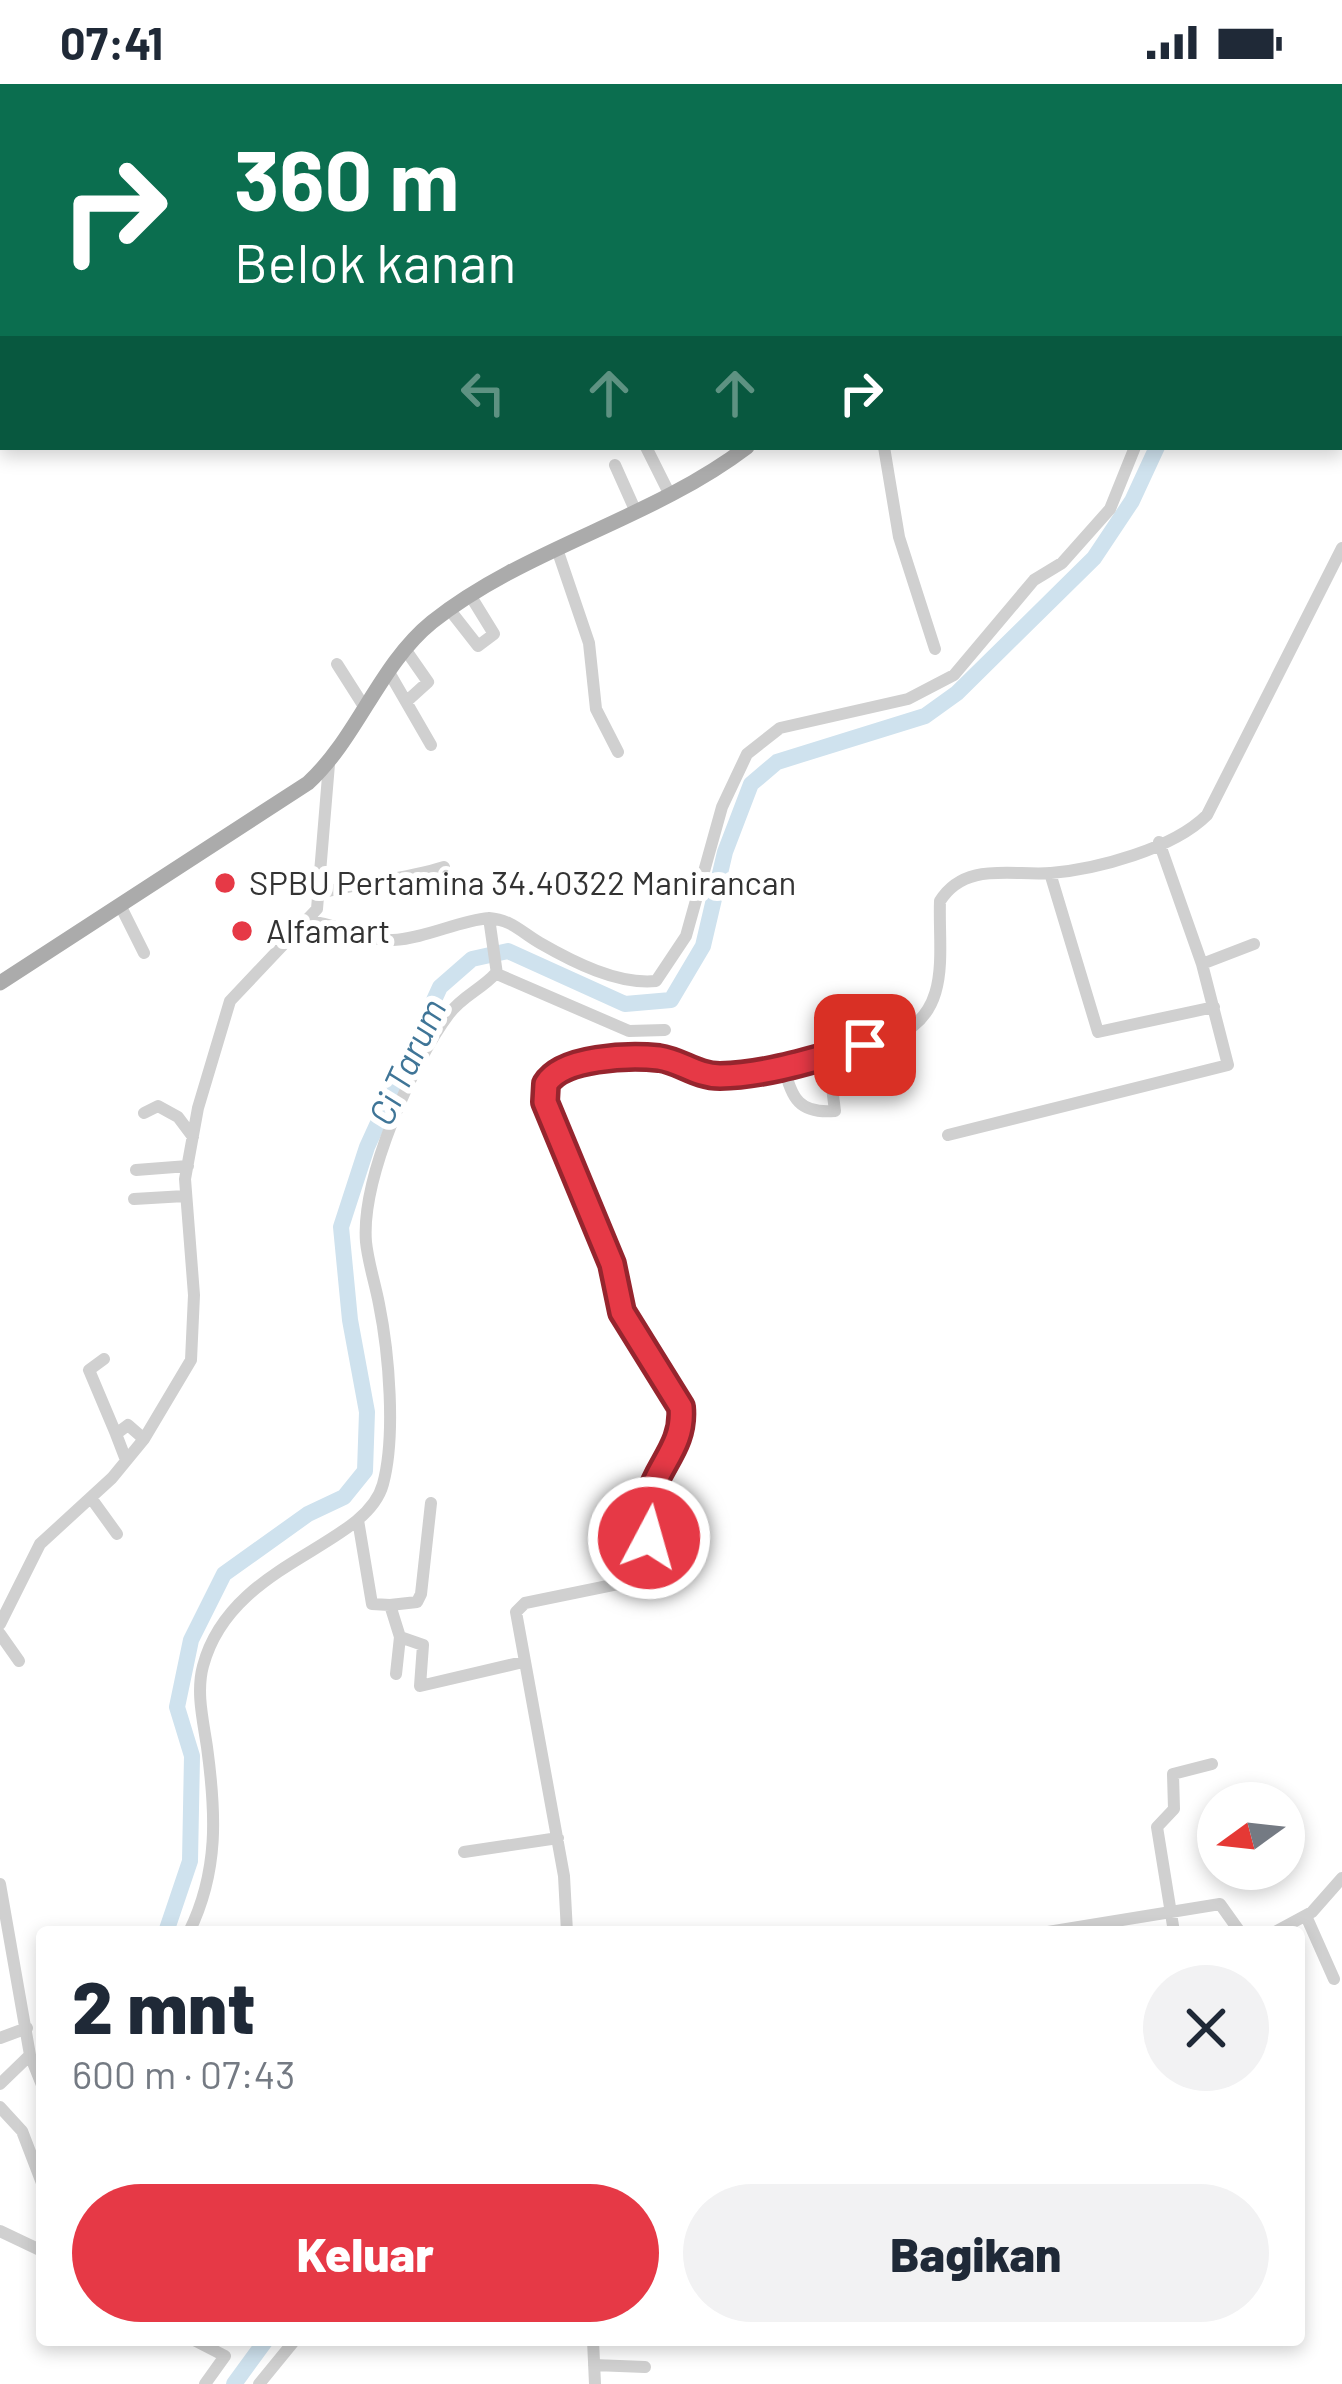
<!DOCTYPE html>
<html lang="id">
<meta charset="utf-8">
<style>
:root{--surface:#fff;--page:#f2f2f3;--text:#1f2937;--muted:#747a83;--accent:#e63946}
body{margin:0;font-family:Barlow,sans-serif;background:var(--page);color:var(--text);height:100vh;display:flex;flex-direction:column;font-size:45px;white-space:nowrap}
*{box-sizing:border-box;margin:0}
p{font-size:39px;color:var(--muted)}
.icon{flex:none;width:66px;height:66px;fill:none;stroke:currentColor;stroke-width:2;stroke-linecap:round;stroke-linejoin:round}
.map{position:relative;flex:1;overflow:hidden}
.drawer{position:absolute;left:36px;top:1842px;width:1269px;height:420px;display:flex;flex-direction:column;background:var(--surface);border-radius:12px;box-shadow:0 6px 18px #0003}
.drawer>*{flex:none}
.guide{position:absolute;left:0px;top:0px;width:1344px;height:366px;box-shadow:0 6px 18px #0003;background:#0b6e4f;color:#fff;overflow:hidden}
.needle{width:78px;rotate:255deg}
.fabs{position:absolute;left:1197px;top:1698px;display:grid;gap:24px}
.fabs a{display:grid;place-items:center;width:108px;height:108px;border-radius:50%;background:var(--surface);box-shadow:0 6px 18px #0003;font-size:60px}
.pin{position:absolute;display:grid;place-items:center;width:102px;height:102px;color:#fff;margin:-51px;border-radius:24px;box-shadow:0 6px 18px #0006}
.me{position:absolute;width:132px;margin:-66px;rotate:6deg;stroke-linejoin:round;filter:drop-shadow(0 0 9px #0008)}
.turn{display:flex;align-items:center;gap:42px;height:252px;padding:0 36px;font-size:54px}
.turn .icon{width:156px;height:156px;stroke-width:2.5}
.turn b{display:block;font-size:84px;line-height:102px}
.lanes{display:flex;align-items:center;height:114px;padding:0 36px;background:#0003;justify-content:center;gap:60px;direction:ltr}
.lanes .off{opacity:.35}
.round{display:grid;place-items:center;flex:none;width:126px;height:126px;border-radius:63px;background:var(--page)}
.summary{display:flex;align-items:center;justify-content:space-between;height:204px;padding:0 36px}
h1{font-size:72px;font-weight:800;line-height:90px}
.button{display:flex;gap:24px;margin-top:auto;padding:24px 36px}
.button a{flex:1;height:138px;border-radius:72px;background:var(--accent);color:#fff;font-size:48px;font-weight:800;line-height:138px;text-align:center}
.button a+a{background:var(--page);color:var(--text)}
.status{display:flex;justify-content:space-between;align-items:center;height:84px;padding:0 60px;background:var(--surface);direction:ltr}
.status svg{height:33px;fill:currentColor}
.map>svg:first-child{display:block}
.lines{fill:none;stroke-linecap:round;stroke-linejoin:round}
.stream{stroke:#cfe2ee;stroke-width:3}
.river{stroke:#cfe2ee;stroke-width:16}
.minor{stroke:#d0d0d0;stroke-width:12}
.major{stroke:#ababab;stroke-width:15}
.route-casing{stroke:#96252e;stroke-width:30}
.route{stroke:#e63946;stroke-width:21}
.poi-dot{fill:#e63946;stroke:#fff;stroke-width:4.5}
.labels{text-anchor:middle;stroke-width:12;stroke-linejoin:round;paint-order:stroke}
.poi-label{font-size:33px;fill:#333;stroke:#fff;text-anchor:start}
.water-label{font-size:36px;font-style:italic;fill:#3f7597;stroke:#fff}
</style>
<div class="status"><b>07:41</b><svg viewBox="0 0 49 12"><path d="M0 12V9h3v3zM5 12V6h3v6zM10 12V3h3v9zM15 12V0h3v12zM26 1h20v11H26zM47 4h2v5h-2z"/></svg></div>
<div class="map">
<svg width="1342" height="2300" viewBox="0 0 1342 2300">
<rect width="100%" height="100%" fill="#fff"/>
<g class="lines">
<path class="stream" d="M0,310L3,307"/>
<path class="river" d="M1341,95L1342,94
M166,1848L190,1777L192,1672L177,1623L191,1556L224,1490L308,1430L344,1413L365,1387L367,1328L350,1236L341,1143L367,1063L440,903L472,875L508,867L625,920L671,916L703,862L725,768L751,700L777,678L925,632L957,609L1094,474L1132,417L1157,363
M234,2300L266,2256"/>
<path class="minor" d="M463,0V3
M614,0L615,3
M1062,0L1064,3
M1140,0L1142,3
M1254,0L1256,3
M1280,0L1281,3
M1335,0L1336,3
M1341,66L1342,65
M0,215L3,214
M646,363L670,411
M884,363L899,453L935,565
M615,381L636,428
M557,465L589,559L596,625L618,668
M449,525L478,562L494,550L470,511
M405,565L428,598L407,617
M337,580L365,624
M390,590L431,661
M1050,789L1098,948L1214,923
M320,809C364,798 403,796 444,783
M120,821L144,869
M308,837C340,840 362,857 393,856C427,854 457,837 489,834
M1202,880L1254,860
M825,924L837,968
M665,946L629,947L497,890L489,834C512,836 521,848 540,859C573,878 618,901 656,897L686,852L722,723L747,670L780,644L908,615L954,591L1034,496L1062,479L1110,425L1135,363
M784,982C791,1015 800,1030 835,1027L828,972
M144,1029L158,1022L178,1033L193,1053
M948,1051L1228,981L1202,880L1159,758
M136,1086L188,1082
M134,1115L185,1112
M104,1275L89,1286L116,1350
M126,1376L116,1350L128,1341L144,1355
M91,1414L117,1450
M431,1419L421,1510L417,1518L390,1521L400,1553L423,1561L420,1602L523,1578
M358,1436L372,1520L390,1521
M0,1540L40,1460L112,1394L144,1355L191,1276L194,1211L185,1095L198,1024L230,917L317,825L329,680
M0,1550L19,1577
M396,1590L400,1553
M464,1768L558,1754
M0,1800L30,1971L0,2000
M1306,1832L1334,1895
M189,1848C219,1787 216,1729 207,1663C203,1636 196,1608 203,1582C231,1477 366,1464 383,1400C396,1352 389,1269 379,1220C375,1199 368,1178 366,1158C361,1096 412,979 449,930C462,912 482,905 496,889
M567,1848L564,1792L516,1528L525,1519L647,1494L652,1479L644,1417L682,1331L622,1228L612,1180L545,1018L548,995L563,984L656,973L698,990L756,988L894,953C953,929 938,868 940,817C965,777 1012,792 1051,789C1097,785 1173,765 1207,731L1342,464
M1048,1848L1220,1820L1240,1848
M1174,1848L1157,1743L1174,1725L1173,1690L1212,1680
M1275,1848L1312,1828L1342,1794
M0,1954L27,1944
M30,1971L42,2001
M0,2023L22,2047L42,2099
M0,2147L42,2167
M194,2256L225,2272L205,2300
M593,2256L595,2300
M594,2281L645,2283
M259,2300L295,2256"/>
<path class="major" d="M1076,3L1079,0
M0,899L308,699C358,653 379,581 432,538C527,463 651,436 747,363"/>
</g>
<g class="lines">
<defs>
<path id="route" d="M649,1454C635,1392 686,1375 681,1323L622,1228L612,1180L545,1018L546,1000C562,973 629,971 659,974C681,977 696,992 720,992C769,991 818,974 865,961"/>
</defs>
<use href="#route" class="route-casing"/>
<use href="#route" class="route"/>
</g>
<g class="poi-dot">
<circle cx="225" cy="799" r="12"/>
<circle cx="242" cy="847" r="12"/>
</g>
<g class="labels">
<g class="poi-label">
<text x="249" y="811">SPBU Pertamina 34.40322 Manirancan</text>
<text x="266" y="859">Alfamart</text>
</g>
<g class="water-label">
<text transform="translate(407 978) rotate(-65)" y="13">Ci Tarum</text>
</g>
</g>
</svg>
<div class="fabs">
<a><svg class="needle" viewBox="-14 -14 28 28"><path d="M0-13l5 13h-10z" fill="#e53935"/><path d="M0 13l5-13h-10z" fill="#747a83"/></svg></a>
</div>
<div class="pin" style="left:865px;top:961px;background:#d93025"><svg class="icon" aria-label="arrive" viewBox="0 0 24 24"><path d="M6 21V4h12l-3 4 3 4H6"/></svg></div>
<svg class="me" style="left:649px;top:1454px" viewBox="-20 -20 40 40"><circle r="17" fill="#e63946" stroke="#fff" stroke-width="3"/><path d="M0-11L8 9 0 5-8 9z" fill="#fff"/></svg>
<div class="guide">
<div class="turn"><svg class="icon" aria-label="right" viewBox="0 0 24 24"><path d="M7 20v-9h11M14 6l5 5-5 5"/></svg><div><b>360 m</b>Belok kanan</div></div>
<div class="lanes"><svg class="icon off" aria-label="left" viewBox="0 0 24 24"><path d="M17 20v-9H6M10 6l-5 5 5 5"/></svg><svg class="icon off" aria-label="ahead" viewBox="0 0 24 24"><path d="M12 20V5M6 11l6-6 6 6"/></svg><svg class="icon off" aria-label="ahead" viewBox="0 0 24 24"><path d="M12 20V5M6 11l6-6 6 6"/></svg><svg class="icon" aria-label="right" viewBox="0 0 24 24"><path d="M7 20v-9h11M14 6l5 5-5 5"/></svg></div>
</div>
<section class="drawer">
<div class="summary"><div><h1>2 mnt</h1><p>600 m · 07:43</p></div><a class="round"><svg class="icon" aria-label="close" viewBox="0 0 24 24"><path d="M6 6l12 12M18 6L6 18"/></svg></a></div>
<div class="button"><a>Keluar</a><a>Bagikan</a></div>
</section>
</div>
